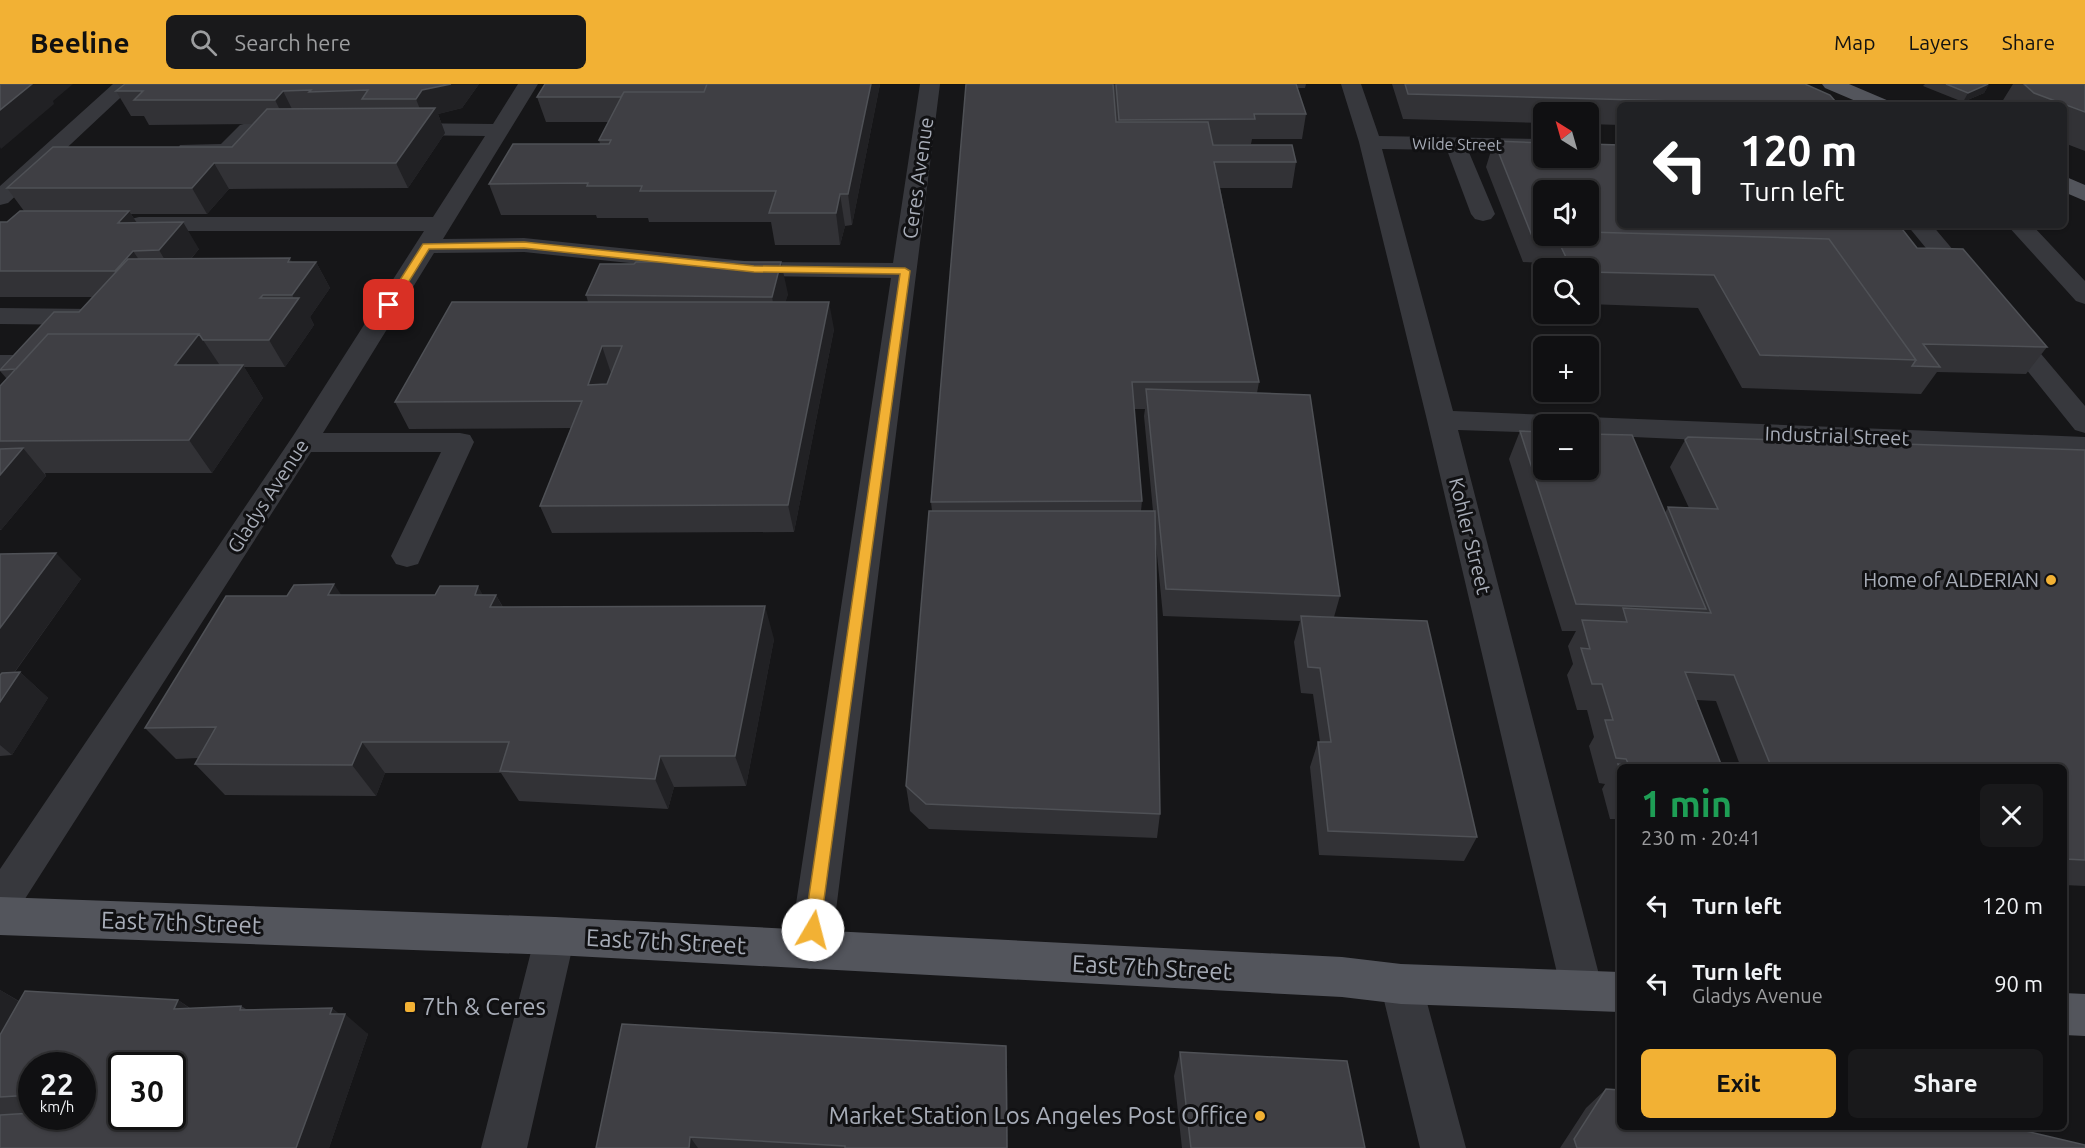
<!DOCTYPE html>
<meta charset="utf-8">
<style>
:root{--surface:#101012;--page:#19191b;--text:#f1f3f6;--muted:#9c9d9f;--line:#303032;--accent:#f2b134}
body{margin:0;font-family:Ubuntu,sans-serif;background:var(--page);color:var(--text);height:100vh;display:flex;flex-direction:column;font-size:22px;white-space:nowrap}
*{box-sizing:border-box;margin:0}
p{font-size:20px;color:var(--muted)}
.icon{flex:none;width:33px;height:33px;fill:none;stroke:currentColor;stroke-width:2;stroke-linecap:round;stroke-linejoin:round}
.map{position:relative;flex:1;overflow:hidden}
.panel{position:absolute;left:1617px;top:680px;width:450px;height:366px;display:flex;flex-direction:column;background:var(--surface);border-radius:9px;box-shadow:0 2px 4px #0004,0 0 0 2px var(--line)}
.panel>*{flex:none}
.guide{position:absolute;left:1617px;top:18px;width:450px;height:126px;border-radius:9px;box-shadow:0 2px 4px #0004,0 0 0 2px var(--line);background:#202124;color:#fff;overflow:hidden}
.needle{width:39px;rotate:323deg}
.tools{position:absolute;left:1533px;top:18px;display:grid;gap:12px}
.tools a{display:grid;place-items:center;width:66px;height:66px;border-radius:9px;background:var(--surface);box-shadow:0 2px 4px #0004,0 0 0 2px var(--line);font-size:30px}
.speed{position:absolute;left:18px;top:968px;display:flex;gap:12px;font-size:30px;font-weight:700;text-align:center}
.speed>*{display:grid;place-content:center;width:78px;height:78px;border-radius:50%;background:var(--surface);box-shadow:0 2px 4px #0004,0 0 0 2px var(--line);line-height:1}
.speed small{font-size:15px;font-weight:400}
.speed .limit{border:3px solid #111;border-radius:9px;background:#fff;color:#111}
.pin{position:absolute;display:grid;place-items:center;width:51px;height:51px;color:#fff;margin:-26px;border-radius:12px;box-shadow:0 3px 9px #0006}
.me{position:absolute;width:66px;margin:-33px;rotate:8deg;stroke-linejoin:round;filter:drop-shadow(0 0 4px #0008)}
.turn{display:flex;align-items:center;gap:21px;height:126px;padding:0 24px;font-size:27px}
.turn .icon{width:78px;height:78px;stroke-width:2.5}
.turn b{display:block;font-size:42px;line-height:51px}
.round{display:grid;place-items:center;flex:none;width:63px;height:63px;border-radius:9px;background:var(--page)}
.headline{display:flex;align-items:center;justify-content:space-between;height:102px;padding:0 24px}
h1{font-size:36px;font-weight:600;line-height:45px;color:#1e9e55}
.action{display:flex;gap:12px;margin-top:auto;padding:12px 24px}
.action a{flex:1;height:69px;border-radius:9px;background:var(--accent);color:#111;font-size:24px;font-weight:600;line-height:69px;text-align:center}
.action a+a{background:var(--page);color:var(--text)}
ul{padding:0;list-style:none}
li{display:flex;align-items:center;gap:18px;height:78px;padding:0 24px}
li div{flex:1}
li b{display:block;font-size:22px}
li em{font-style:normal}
header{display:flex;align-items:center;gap:36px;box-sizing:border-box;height:84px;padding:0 30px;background:var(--accent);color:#111}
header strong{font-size:28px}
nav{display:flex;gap:33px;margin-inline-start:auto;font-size:21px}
.search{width:420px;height:54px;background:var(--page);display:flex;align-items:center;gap:15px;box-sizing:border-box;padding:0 21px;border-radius:9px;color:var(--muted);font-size:22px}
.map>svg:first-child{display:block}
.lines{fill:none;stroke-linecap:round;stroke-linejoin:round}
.minor{fill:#37383d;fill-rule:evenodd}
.major{fill:#53555c;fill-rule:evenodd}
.wall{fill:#323236;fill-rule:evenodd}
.shaded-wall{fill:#212124}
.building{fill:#3f3f44;stroke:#4f5156;stroke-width:1.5;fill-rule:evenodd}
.route{fill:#f2b134;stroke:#9d7322;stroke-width:1.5}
.poi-dot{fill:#f2b134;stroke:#111113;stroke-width:2}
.labels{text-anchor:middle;stroke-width:6;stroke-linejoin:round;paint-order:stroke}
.far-street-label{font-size:16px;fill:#a8adb8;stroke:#111113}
.street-label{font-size:20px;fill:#a8adb8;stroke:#111113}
.poi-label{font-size:20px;fill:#a8adb8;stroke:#111113;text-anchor:end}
.near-street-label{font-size:24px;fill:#a8adb8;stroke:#111113}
.near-poi-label{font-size:24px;fill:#a8adb8;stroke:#111113;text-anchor:start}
</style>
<header>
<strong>Beeline</strong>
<div class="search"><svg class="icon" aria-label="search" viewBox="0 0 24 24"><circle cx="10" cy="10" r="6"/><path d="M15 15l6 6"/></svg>Search here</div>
<nav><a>Map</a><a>Layers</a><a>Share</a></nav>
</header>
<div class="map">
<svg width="2085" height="1064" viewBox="0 0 2085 1064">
<rect width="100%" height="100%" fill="#161618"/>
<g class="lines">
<path class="minor" d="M113,0H135L8,119L0,121V102Z
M518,0H538L443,155L524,154L754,178L893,179L920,0H940L831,866L825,880L810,885L795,880L789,866L891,194L754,192L524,168L434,169L323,349H460L470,351L474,358L418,480L407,483L396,480L391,472L441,368H311L14,832L0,837V785L293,352L424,147H139L131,145L127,140L131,135L139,133H433L485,52L398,51L391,49L387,45L391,41L398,39L493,40Z
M1341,0H1361L1379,52L1544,55V67L1468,66L1495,130L1491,135L1483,137L1475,135L1471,130L1447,66L1382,65L1453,327L1551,331L1561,334L1565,340H1544V349L1458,346L1603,906L1597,920L1582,926L1567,920L1561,906L1427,336L1359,58Z
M247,39L299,41L303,45L299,49L253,51C247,57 240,68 232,71C222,75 191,73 180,71L177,66L180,61L221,60L240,41Z
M1907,141H1932L1976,193L1979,198L1976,203L1967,205L1958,203Z
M2007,141H2032L2085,197V220L2076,217Z
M0,224L94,225L103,228L107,233L103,238L94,241L0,240Z
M2006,236L2015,239L2085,322V349L2075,346L1997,249L1993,244L1997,239Z
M0,271H38L47,273L51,279L47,285L38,287H0Z
M1588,333L2085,353V373L1588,351V340H1575L1578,336Z
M555,833L569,838L575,852L527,1064H481L535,852L541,838Z
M1401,880L1416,886L1422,900L1466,1064H1420L1380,900L1386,886Z"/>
<path class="major" d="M1822,0H1849L1889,17L1892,21H1865L1825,4Z
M2064,92L2085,101V117L2064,108Z
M0,813L555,833L1342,873L1401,880L1620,888V928L1401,920L1342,913L555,871L0,851Z
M2064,909L2085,910V952L2064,951Z"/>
</g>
<path class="wall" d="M125,0H479L462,24L438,30L445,49L408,104L229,105L207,130H131L137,139L199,165L191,175L292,178H316L330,204L310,233L314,241L285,283H244L263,314L212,389H45L46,392L1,446H0V302L7,295L0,287V285L79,228L92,213H0V138H7L24,127L7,104L232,63L252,40L149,41L144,32H131L116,7Z
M545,0H880L852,141L845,142L840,161H775L771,138H649L648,134H597L596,131H501L489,100L600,60L599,56L608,38H546L537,13Z
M1113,0H1306L1305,4H1297L1306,30L1302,55H1252L1251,60H1213V61L1296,78L1292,104H1220L1259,298L1257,309L1340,512L1334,533L1477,753L1464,777L1319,771L1310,683L1318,658H1320L1313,610L1301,609L1294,558L1300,537L1163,532L1155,450L1160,730L1157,754L929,745L910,727L906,702L932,427L931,418ZM1134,325H1145L1144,332L1153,427H1141L1142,417Z
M1392,0H1805L1835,17L1833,21H1620V41L1588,40V28H1544V39L1403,35Z
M1925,0H1989L1984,9L1963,18L1923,2Z
M2013,0H2085V67L2064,59V21H2000Z
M1494,57L1917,164L2047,263L2026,290L1937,288L1921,310L1742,304L1698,224L1588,220V184H1545L1543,179L1523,178L1486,83ZM1588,106V152H1544Z
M788,210L785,218L834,245L794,448L552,449L540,422L571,344L409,345L395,318L588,218L586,211Z
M1520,347L1665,429L1668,423L1689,424L1670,383L1685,356L2085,366V802L2064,801V682H1620V735H1610L1602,705L1605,700L1599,699L1589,662L1594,653L1587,626H1577L1567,591L1573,580L1568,562L1576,547H1562L1509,375ZM1696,616L1716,617L1740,681L1721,680Z
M0,470L81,495L15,588H20L48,614L12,671L0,672Z
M342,511H496L503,523L774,555L746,702L674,703L668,725L519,717L501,689H385L376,712L225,711L195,680L198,674L176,675L145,644Z
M0,906L19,917L178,916L190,924L241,922L246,925L332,924L339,930L368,950L329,1064H0ZM32,981L82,1032H32Z
M1006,962L1007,982L1008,1064H596Z
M1180,968L1365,1064H1182L1174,992Z
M1606,1005L2085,1064H1560L1586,1024Z"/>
<path class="shaded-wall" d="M32,0H73L53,17L54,20L1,65L0,63V26Z
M451,0H479L462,24L438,30L445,49L408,104L396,79L425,38L416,15L422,6Z
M871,0H880L852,141L848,110Z
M1989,0L1984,9L1963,18L1968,9Z
M283,7L295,31L287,40L275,16Z
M1835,17L1833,21H1825Z
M214,79L229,105L207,130L192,104Z
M840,110L845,142L840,161L836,129Z
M129,127L146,153L118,139Z
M183,138L199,165L175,193L159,166Z
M133,167L151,193L133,213L115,187Z
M290,174L302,196L316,178L330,204L310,233L314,241L285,283L269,256L296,218L292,211L288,178Z
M781,178L788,210L778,245L772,213Z
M829,218L834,245L794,448L788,421Z
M199,250L221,283L175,281Z
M602,262L611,289L598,328L588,301Z
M243,281L263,314L212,389L189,356Z
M23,364L46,392L1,446L0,445V391Z
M56,469L81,495L0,608V544Z
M334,500L356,533L328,511Z
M478,502L496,535L475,511Z
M496,511L513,543L490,523Z
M765,522L774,555L746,702L735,672Z
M20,588L48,614L12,671L0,661V618Z
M362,658L385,689L376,712L352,681Z
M660,672L674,703L668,725L655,695Z
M0,906L36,928L0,995Z
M178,916L207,937L174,925Z
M332,924L343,934L345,930L368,950L329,1064H296Z
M1006,962L1007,982L1008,1064H1007Z
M690,1053L698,1064H689Z"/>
<path class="building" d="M0,0H32L0,26Z
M125,0H451L422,6L416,15H362L368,6L309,8L311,6L283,7L275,16H134L143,7H116Z
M545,0H707L704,8H624L621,13H537Z
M707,0H871L848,110H840L836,129H769L776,107H640L642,102H587L588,99L489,100L513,60H609L611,56H599L624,8H704Z
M966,0H1113L1116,38H1208L1213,61H1292L1296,78H1214L1259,298H1132L1142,417L931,418Z
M1116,0H1296L1306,30H1254L1255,35L1119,36Z
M1405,0H1805L1830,11L1835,17L1825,21L1408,10Z
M1946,0H1988L1968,9Z
M2024,0H2085V28L2034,9Z
M435,24L396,79H214L192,104H7L53,63H232L267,25Z
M1494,57L1544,59V74H1588V60L1620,61V141H1899L1917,164L1963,165L2047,263L1923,260L1940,283L1912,282L1916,276L1829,155L1588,148V106H1544V152H1553H1532Z
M20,127H129L118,139L183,138L159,166L133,167L115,187H0V138H7Z
M1588,148L1829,155L1916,276L1760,271L1714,191L1588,188V184H1571L1556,152H1588Z
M290,174L288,178H316L292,211H263L260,214H299L269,256H203L199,250H48L16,285L0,286L54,228H79L128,175Z
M636,178H781L772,213L586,211L600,180H634Z
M452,218H829L788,421L540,422L582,317L395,318ZM602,262H622L607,300L588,301Z
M48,250H199L175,281H243L189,356L0,357V302Z
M1146,305L1310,311L1340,512L1166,505Z
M1520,347L1544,348V386H1588V350L1632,351L1706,525L1576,520Z
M1688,353L2085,366V776L2064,775V682H1771L1734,591L1685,588L1721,680L1769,682H1620V686L1618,680L1629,681L1626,675L1616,674L1605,636H1613L1602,600H1592L1581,564L1590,565L1582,536L1627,538L1623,524L1711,529L1668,423L1718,425L1685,356Z
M23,364L0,391V365Z
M929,427H1155L1160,730L926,720L906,702Z
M56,469L0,544V470Z
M334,500L328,511H435L440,502H478L475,511H496L490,523L765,522L735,672H660L655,695L500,687L509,658H362L352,681L195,680L216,643L145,644L226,512H287L294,501Z
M1301,532L1427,537L1477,753L1328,747L1318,658H1331L1320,584L1308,583Z
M20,588L0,618V591L2,589Z
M25,907L178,916L174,925L241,922L240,926L332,924L330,930H345L296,1064H0V1031L32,1029V1032H82V981H32V1011L0,1013V951ZM122,981H172V1032H122Z
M622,940L1006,962L1007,1064H845V1062L690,1053L689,1064H596Z
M1180,968L1347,977L1365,1064H1191Z
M1606,1005L1620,1006V1042H2004L2085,1061V1064H1577L1574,1055Z"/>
<path class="route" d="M524,158L754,182L905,184L910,187L819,852L813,854L807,852L804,846L900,190L754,188L524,164L429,165L393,223L384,221L423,160Z"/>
<g class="poi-dot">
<circle cx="2051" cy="496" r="6"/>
<rect x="404" y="917" width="12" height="12" rx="3"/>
<circle cx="1260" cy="1032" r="6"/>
</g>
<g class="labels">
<g class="far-street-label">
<text transform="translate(1457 60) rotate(1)" y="6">Wilde Street</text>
</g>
<g class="street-label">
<text transform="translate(918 94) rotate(-82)" y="7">Ceres Avenue</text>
<text transform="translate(1837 352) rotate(2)" y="7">Industrial Street</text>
<text transform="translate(268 412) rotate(-57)" y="7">Gladys Avenue</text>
<text transform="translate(1470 452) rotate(76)" y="7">Kohler Street</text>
</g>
<g class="poi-label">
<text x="2039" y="503">Home of ALDERIAN</text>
</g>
<g class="near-street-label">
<text transform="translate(181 839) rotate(2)" y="8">East 7th Street</text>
<text transform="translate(666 858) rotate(3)" y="8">East 7th Street</text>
<text transform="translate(1152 884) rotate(3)" y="8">East 7th Street</text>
</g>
<g class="near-poi-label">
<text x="422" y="931">7th &amp; Ceres</text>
<text x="1248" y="1040" text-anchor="end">Market Station Los Angeles Post Office</text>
</g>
</g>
</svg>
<div class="tools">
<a><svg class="needle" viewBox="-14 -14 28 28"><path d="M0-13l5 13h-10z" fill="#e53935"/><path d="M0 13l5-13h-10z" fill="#9c9d9f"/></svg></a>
<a><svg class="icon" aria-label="sound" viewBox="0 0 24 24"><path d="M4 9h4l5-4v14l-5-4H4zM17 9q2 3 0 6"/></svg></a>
<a><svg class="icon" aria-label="search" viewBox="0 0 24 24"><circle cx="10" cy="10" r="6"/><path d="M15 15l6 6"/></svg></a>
<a>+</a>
<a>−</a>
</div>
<div class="speed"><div>22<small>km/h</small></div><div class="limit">30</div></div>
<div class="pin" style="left:389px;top:221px;background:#d93025"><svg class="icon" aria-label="arrive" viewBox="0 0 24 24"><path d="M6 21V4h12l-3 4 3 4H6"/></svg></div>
<svg class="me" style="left:813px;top:846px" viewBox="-20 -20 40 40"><circle r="19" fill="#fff"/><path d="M0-13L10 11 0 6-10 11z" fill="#f2b134"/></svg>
<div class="guide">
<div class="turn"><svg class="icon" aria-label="left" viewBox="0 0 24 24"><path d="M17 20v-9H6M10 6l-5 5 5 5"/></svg><div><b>120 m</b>Turn left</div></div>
</div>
<section class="panel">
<div class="headline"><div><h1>1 min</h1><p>230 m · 20:41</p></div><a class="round"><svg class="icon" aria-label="close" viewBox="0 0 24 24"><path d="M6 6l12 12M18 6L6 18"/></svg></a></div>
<ul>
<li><svg class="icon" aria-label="left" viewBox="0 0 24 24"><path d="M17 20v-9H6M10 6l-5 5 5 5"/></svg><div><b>Turn left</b></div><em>120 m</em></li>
<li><svg class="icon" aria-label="left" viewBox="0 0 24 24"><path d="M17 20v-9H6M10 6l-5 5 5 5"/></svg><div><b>Turn left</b><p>Gladys Avenue</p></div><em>90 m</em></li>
</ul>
<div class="action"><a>Exit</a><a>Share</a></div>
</section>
</div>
